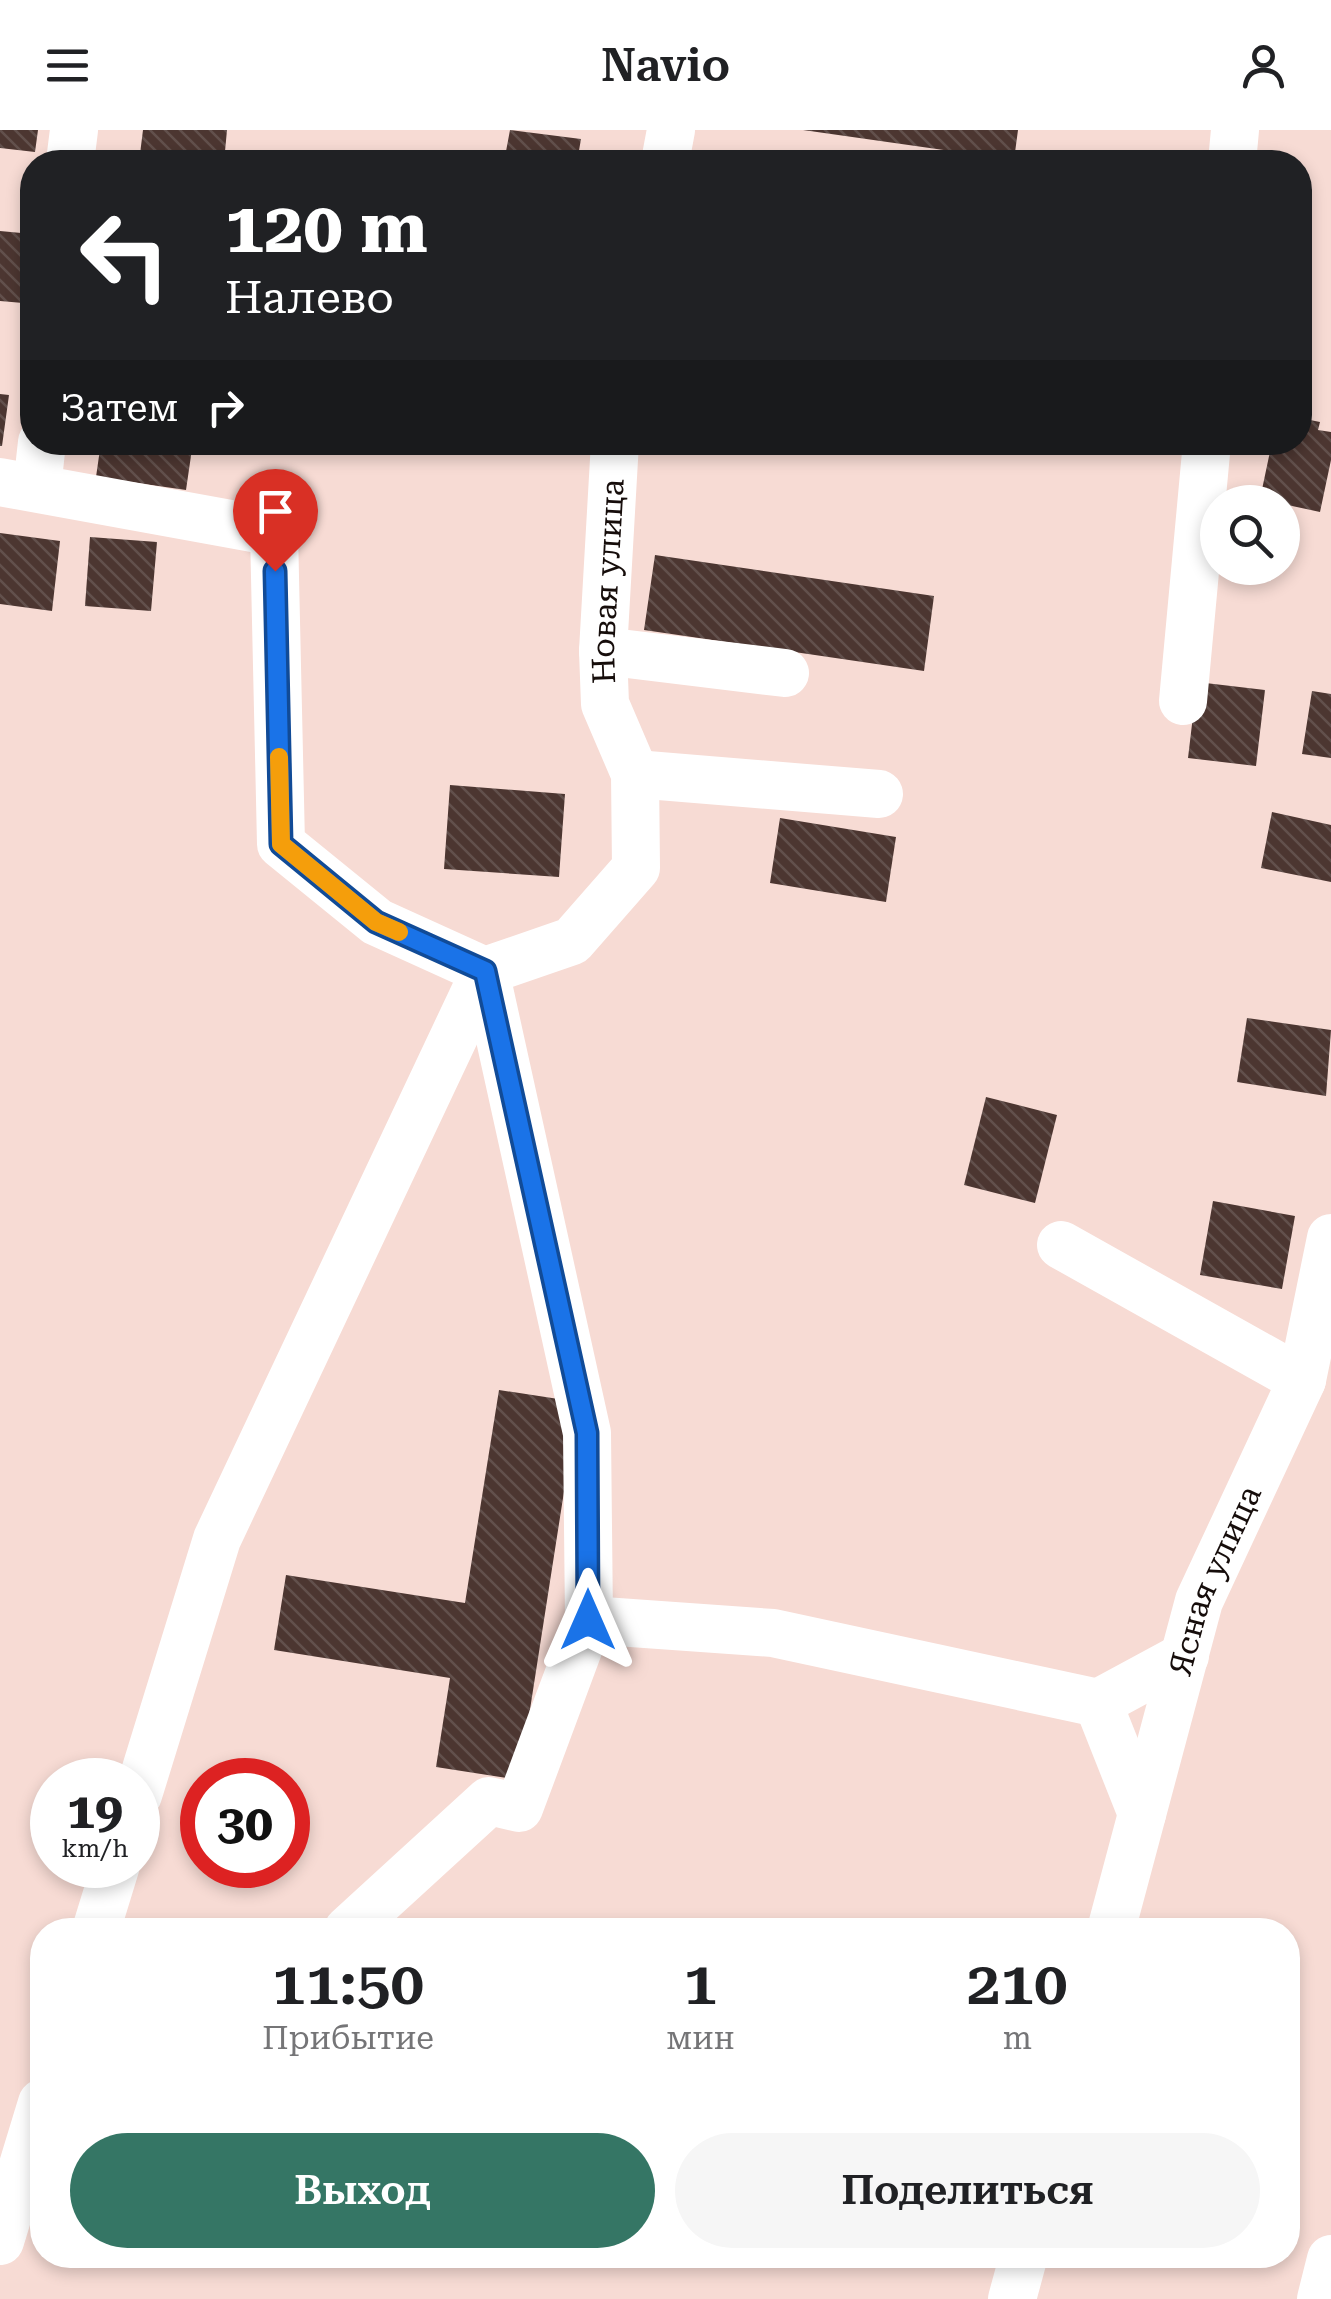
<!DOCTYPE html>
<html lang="ru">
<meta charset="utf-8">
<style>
:root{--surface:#fff;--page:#f6f6f6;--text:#202124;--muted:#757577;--accent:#357665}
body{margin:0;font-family:"Roboto Serif",serif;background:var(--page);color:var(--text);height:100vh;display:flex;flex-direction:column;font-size:38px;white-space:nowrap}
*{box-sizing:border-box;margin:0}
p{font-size:32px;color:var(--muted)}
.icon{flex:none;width:55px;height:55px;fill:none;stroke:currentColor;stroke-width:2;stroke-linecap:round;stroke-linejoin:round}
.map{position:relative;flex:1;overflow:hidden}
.drawer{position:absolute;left:30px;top:1788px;width:1270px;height:350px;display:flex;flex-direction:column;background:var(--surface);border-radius:40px;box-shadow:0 5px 15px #0003}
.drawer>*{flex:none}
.guide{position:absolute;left:20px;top:20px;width:1292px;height:305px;border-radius:40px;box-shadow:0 5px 15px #0003;background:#202124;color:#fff;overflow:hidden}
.tools{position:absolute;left:1200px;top:355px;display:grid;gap:20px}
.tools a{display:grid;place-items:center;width:100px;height:100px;border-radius:50%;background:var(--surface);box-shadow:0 5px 15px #0003;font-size:50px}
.speed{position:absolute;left:30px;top:1628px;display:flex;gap:20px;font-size:50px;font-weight:700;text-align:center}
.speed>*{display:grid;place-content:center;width:130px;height:130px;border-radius:50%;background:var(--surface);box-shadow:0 5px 15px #0003;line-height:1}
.speed small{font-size:25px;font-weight:400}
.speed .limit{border:15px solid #d22;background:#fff;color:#111}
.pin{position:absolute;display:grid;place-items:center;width:85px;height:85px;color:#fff;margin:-102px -42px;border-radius:50% 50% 50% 0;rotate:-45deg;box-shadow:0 0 10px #0007}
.pin .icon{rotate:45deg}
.me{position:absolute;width:110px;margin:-55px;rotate:0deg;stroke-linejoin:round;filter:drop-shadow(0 0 8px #0008)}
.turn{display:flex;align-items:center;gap:35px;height:210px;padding:0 40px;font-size:45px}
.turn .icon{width:130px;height:130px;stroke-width:2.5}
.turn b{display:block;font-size:70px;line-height:85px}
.then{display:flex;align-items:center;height:95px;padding:0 40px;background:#0003;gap:20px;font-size:38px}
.eta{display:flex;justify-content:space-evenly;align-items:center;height:170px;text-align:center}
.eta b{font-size:60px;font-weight:600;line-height:70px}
.cta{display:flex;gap:20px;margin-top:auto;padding:20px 40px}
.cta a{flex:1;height:115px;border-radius:60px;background:var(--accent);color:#fff;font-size:40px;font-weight:600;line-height:115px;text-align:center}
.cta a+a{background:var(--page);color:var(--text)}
header{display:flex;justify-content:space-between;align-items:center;height:130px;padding:0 40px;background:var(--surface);font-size:45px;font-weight:600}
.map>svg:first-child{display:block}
.building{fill:url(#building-back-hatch)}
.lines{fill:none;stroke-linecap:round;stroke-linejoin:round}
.minor{stroke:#fff;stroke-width:48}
.route-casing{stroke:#114b97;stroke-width:25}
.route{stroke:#1a73e8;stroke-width:18}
.slow{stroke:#f59e0b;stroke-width:18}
.labels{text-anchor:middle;stroke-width:10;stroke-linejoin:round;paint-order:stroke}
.street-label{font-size:32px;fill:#160d0b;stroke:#fcebe7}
</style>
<header><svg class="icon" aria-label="menu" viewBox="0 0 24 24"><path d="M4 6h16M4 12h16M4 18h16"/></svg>Navio<svg class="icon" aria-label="person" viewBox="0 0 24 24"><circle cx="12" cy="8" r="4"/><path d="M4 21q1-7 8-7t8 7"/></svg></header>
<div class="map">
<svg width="1331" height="2169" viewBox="0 0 1331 2169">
<defs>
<pattern id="building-back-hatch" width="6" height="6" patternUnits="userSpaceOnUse" patternTransform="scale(2.5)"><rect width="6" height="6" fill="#4c3631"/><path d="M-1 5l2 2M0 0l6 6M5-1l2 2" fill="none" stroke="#62504c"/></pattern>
</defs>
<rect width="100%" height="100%" fill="#f7dbd4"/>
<path class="building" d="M0,0H38L35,22L0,18Z
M143,0H227L224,32H139Z
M510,0L581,9L577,32H504Z
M803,0H1018L1014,30Z
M0,101L32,104L23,173L0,171Z
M0,264L9,265L2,316H0Z
M1300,288L1320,292L1318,300L1331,302V330L1320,382L1260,369L1272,312H1300Z
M101,312H193L186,360L96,347Z
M0,403L60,411L52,481L0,474Z
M90,407L157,412L151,481L85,476Z
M655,425L934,466L924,541L644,500Z
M1197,552L1265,560L1256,636L1188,628Z
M1312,561L1331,564V628L1302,624Z
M450,655L565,664L559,747L444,739Z
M1272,682L1331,695V752L1261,738Z
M780,688L896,707L886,772L770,753Z
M1247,888L1331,900L1326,966L1237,952Z
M986,967L1057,985L1035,1073L964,1055Z
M1213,1071L1295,1086L1282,1159L1200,1145Z
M499,1260L578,1272L519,1650L436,1637L450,1548L274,1520L286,1445L465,1473Z"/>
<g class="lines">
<g class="minor">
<path d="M70,32L74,0"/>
<path d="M665,32L671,0"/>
<path d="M1232,32L1235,0"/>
<path id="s1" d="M0,352L274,402L281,714L377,792L485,841L572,811L636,738L635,644L605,574L603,521L615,312"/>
<path d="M37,358L42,312"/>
<path d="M603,521L785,543"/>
<path d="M1183,571L1207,312"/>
<path d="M635,644L879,664"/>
<path d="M485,841L587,1303L589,1490"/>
<path d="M1061,1115L1302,1250"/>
<path d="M138,1665L217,1409L485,841"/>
<path d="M1142,1684L1098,1573L1185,1526"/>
<path d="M96,1800L116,1735"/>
<path d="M348,1800L489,1671L519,1678L589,1490L773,1503L1098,1573"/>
<path id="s2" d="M1111,1800L1199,1471L1302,1250L1331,1108"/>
<path d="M0,2111L42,1973"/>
<path d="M1012,2169L1024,2125"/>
<path d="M1321,2169L1331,2129"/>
</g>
</g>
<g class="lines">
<defs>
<path id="route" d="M275,441L281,714L376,792L485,841L587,1303L588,1490"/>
</defs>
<use href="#route" class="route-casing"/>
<use href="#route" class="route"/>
<path class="slow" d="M279,627L281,714L376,792L399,802"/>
</g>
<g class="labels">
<g class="street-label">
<text dy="11" stroke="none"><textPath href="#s1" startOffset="1315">Новая улица</textPath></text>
<text dy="11" stroke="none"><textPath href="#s2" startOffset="365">Ясная улица</textPath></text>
</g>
</g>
</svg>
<div class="tools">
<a><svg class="icon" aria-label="search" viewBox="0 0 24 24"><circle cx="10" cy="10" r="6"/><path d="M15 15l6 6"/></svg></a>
</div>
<div class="speed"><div>19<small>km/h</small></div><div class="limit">30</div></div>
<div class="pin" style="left:275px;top:441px;background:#d93025"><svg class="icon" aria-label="arrive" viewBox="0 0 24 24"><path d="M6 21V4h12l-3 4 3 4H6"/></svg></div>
<svg class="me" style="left:588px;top:1490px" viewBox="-20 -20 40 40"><path d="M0-17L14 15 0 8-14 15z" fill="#1a73e8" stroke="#fff" stroke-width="4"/></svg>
<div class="guide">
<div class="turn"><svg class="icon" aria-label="left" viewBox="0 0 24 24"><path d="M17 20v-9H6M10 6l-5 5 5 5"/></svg><div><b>120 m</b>Налево</div></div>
<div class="then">Затем<svg class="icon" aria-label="right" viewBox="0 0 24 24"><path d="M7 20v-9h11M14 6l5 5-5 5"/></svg></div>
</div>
<section class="drawer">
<div class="eta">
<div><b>11:50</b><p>Прибытие</p></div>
<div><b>1</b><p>мин</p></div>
<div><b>210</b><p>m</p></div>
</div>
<div class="cta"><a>Выход</a><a>Поделиться</a></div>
</section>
</div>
